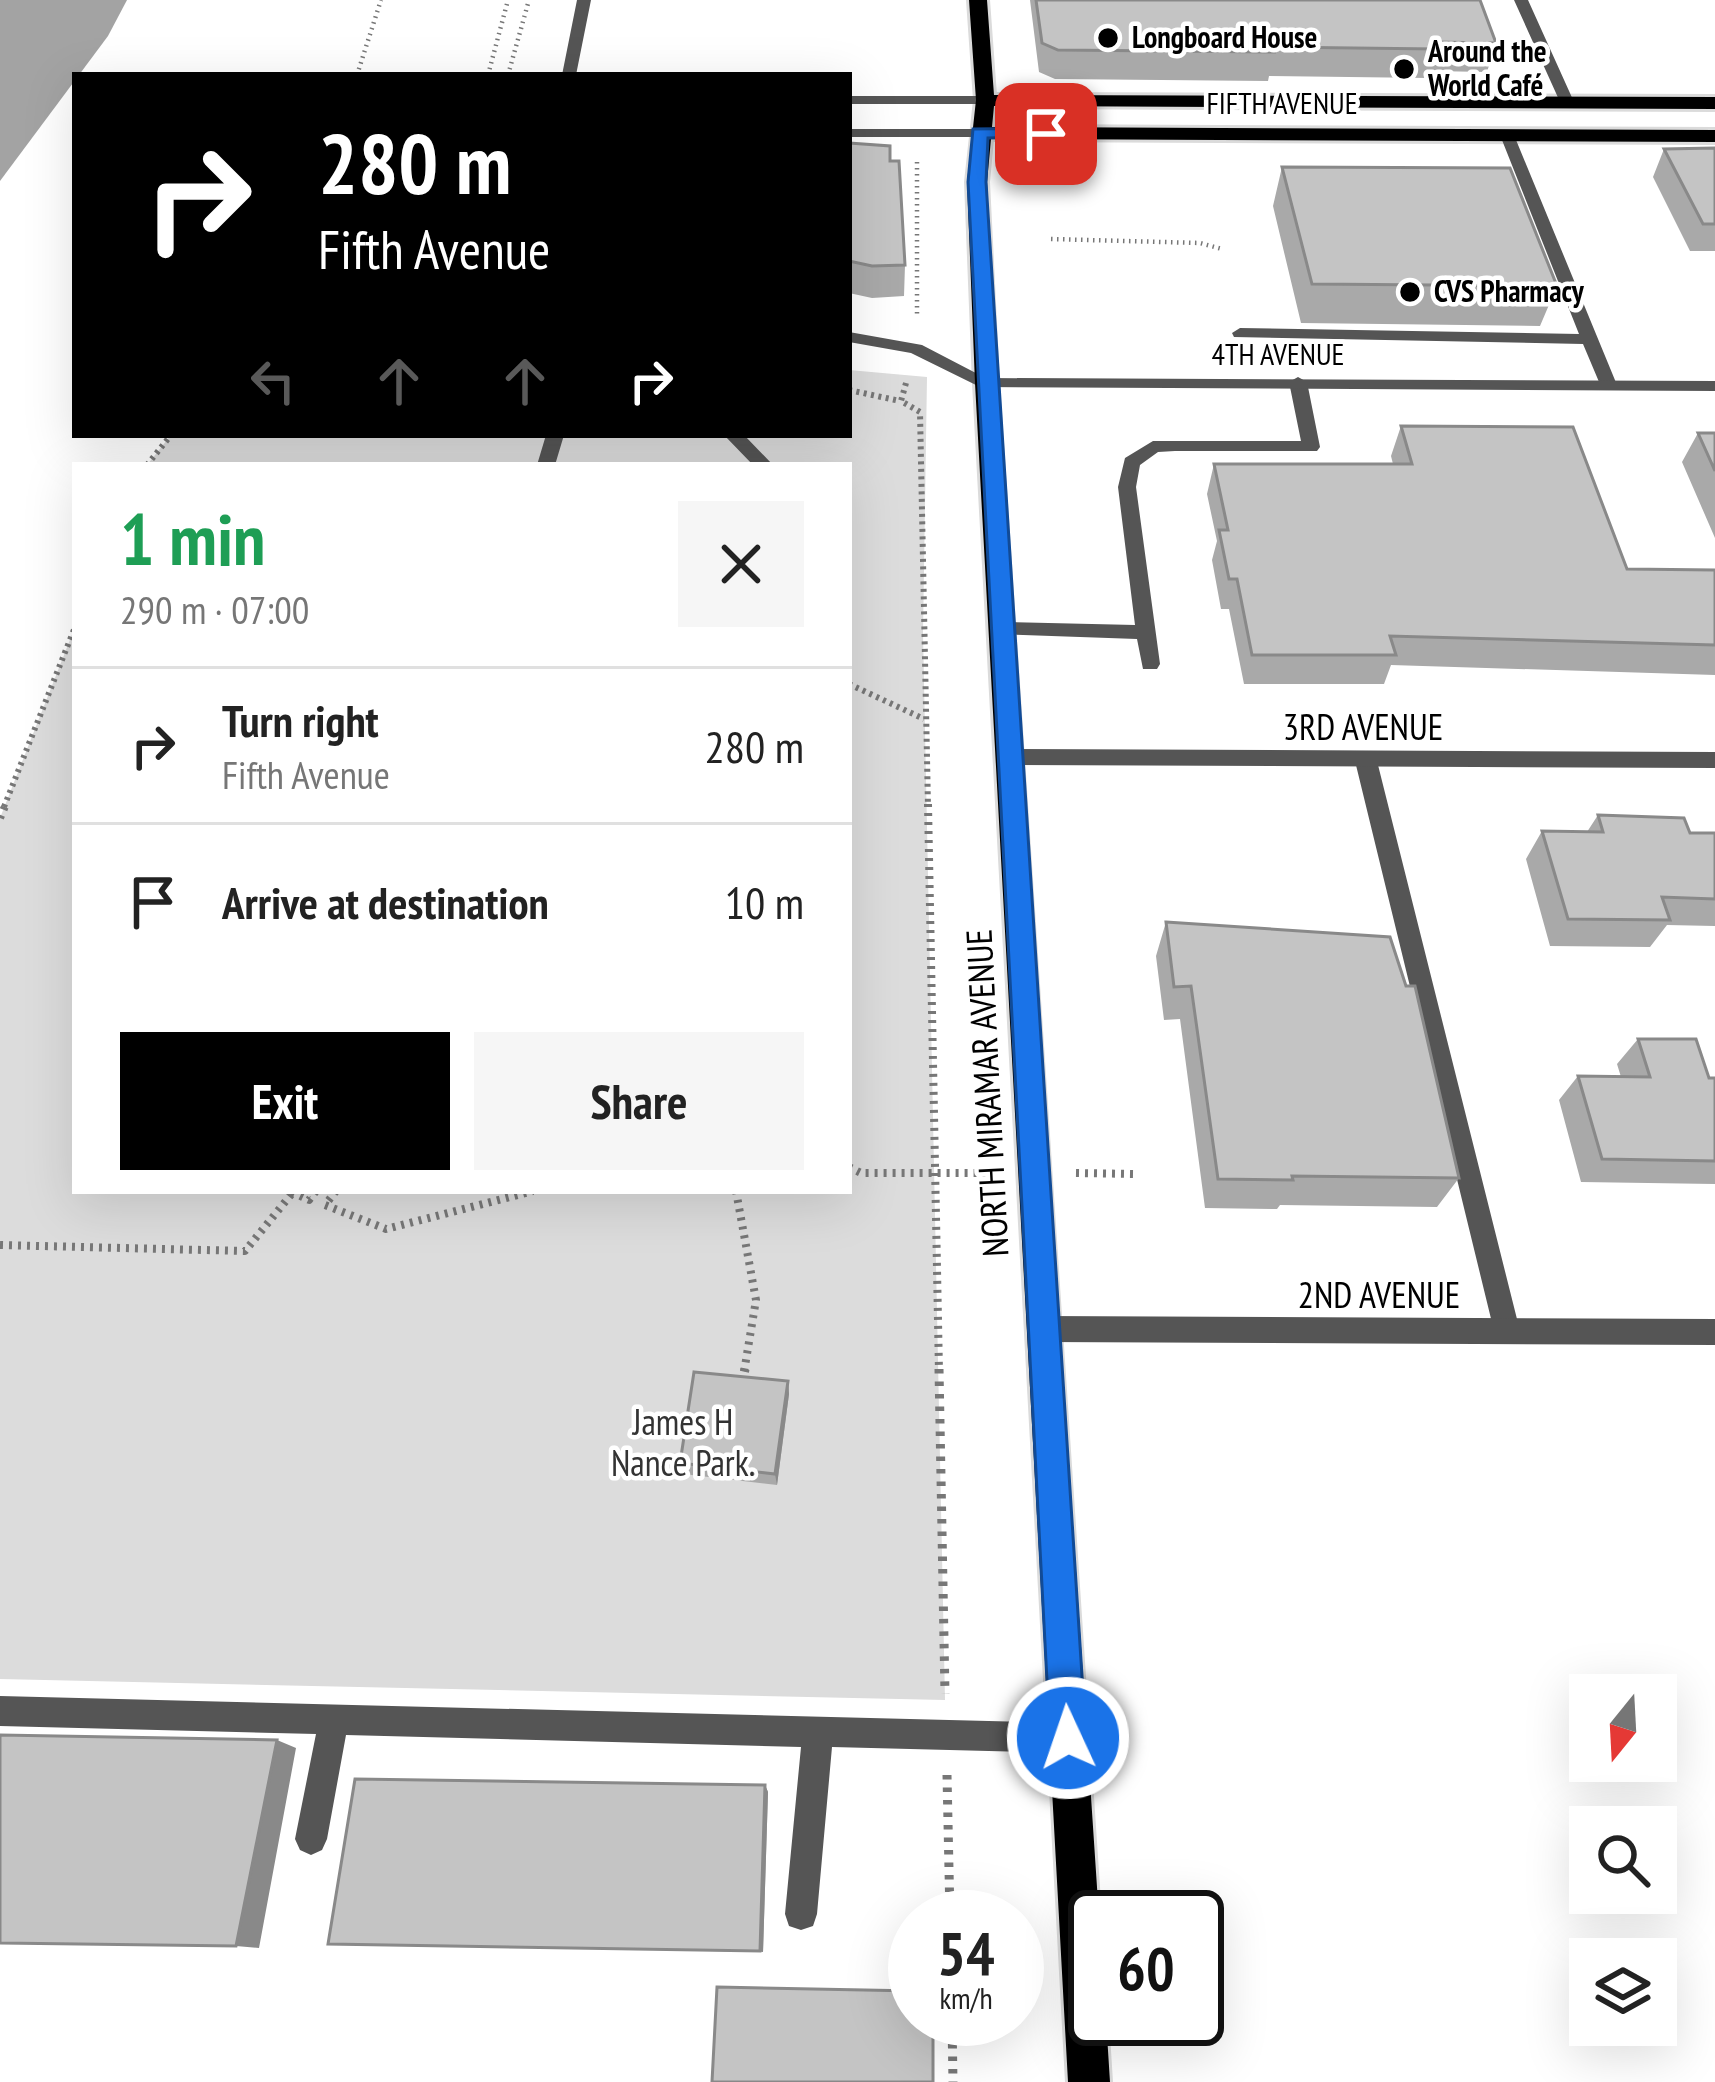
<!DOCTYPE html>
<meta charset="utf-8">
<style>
:root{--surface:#fff;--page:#f6f6f6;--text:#222;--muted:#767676;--line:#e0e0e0;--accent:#000}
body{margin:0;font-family:"PT Sans Narrow",sans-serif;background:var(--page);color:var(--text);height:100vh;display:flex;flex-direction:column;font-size:45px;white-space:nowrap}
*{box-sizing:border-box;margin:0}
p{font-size:39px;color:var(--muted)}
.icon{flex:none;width:66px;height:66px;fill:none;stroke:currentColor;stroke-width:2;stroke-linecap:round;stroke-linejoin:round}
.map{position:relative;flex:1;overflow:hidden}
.sheet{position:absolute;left:72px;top:462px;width:780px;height:732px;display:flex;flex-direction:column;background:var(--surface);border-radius:0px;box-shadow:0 12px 48px #0002}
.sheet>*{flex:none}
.hud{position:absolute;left:72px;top:72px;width:780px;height:366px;border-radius:0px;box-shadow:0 12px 48px #0002;background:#000;color:#fff;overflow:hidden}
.needle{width:78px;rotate:198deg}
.fabs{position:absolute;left:1569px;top:1674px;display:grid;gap:24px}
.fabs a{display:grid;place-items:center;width:108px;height:108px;border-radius:0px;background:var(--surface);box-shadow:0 12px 48px #0002;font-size:60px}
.speed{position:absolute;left:888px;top:1890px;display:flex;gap:24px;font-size:60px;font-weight:700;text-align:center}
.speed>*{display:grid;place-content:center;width:156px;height:156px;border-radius:50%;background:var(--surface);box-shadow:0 12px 48px #0002;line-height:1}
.speed small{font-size:30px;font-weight:400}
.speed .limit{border:6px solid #111;border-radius:18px;background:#fff;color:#111}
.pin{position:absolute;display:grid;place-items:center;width:102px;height:102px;color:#fff;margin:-51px;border-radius:24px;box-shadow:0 6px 18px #0006}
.me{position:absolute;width:132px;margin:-66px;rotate:357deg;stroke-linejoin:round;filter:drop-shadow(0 0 9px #0008)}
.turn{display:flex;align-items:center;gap:42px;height:252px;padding:0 48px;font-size:54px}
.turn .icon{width:156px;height:156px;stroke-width:2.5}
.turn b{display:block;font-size:84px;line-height:102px}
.lanes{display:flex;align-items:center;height:114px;padding:0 48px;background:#0003;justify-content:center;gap:60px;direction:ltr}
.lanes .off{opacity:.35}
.round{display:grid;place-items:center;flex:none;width:126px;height:126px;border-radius:0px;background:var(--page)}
.overview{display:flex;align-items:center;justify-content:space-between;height:204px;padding:0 48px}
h1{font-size:72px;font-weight:700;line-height:90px;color:#1e9e55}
.primary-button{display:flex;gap:24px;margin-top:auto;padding:24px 48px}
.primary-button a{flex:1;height:138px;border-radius:0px;background:var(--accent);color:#fff;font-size:48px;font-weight:700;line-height:138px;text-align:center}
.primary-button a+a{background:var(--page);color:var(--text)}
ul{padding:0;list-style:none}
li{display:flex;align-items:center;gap:36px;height:156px;padding:0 48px;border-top:3px solid var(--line)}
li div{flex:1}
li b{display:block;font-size:45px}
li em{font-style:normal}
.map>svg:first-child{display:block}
.green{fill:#dcdcdc}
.water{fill:#a3a3a3}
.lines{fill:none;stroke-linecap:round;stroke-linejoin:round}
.primary-casing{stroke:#dbdbdb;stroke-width:6}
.path-far3{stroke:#777;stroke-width:4.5;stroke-dasharray:1.5 4.5;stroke-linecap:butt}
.path-far2{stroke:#777;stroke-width:6;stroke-dasharray:3 4.5;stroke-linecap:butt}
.path-far1{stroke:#777;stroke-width:8;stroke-dasharray:3 6;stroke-linecap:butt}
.path{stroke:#777;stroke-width:9;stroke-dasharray:4.5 8;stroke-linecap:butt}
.service{fill:#555;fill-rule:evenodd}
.minor{fill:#555;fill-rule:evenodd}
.primary{fill:#000;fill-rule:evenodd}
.wall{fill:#a9a9a9}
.shaded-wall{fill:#898989}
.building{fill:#c4c4c4;stroke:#898989;stroke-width:3}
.route{fill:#1a73e8;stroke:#114b97;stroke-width:3}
.poi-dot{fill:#000;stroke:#fff;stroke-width:4.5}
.labels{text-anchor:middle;stroke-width:9;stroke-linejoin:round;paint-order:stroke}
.far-poi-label{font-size:30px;font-weight:bold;fill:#000;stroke:#fff;text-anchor:start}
.far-street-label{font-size:30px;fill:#000;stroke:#fff}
.street-label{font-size:36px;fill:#000;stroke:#fff}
.park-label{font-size:36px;fill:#333;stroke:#fff}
</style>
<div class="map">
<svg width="1715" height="2082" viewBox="0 0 1715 2082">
<rect width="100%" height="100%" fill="#fff"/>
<path class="green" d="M849,370L927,377L923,633L945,1700L0,1679V818L75,627V1191H849V465H147L171,435H849Z"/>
<path class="water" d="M0,0H127L108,36L0,181Z"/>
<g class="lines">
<defs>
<path id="primary" d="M969,0H987L994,95L1715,97V109L994,106L992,127L1715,130V142L991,139L987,182L997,383L1099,1917H1095V2019H1106L1110,2082H1068L975,383L967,182L976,100Z"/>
</defs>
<use href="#primary" class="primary-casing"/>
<path class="path-far3" d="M357,75L381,0
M488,75L508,0
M508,75L529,0
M917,162V315
M1051,239L1200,243L1222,249"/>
<path class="path-far2" d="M906,383L901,401L920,412L928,807
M849,390L900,401
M147,465L171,435
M849,684L924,719
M4,807L75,627"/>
<path class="path-far1" d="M928,804L939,1372
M0,818L6,804
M849,1167L861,1173H989
M1076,1173L1135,1174
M336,1191L325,1205L386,1229L533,1191
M736,1191L756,1300L744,1372
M292,1192L309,1200L316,1191
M0,1245L245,1251L294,1191"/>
<path class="path" d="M939,1369L945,1694
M742,1384L745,1369
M947,1775L950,1917
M952,2019L953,2082"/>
<path class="service" d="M1514,0H1528L1574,102L1572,105L1560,102Z
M1507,131L1514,135L1617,385L1614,389H1602L1583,344L1234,337L1232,333L1240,328L1579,334L1500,135Z
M849,332L922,345L995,383L992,387H980L911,353L849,342Z
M1298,377L1307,382L1320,447L1317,451H1175L1158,452L1140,465L1136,487L1160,664L1157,669H1143L1137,639L995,634V624L1002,622L1135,625L1118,487L1125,458L1153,441H1301L1289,382Z
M1366,753L1377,761L1520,1331L1517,1340L1507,1344L1497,1340L1494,1331L1355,761Z
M0,1696L1068,1723L1079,1727L1083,1738L1079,1749L1068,1753L832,1747L817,1914L813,1926L801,1930L789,1926L785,1914L801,1747L346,1735L327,1839L322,1850L311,1855L300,1850L295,1839L316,1734L0,1726Z"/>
<path class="minor" d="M577,0H591L576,75H562Z
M849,96H985L992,100L985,104H849Z
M849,129H979L986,133L979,137H849Z
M986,378L1715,381V391L980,387L977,383Z
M546,435H564L555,465H537Z
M724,435H744L773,465H753Z
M1010,749L1715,752V768L1010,765L999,757Z
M1043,1316L1715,1319V1345L1043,1342L1034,1338L1030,1329L1034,1320Z"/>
<use href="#primary" class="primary"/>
</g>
<path class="wall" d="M1030,0H1480L1496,43L1487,72L1431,71L1428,78L1269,76L1268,81L1055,79L1039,72Z
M849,143L890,161L905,265L904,296L872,298L849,293Z
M1715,148V251H1690L1653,177L1664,149Z
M1282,167L1557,286L1540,326L1301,323L1273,206Z
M1401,426L1627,569L1715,570V675L1391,665L1384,684H1244L1229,609H1221L1212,560L1217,541L1207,494L1214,464H1393L1391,456Z
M1698,433H1715V538L1682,462Z
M1598,815L1690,833H1715V926L1667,925L1650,947L1550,946L1526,859L1542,831L1587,832Z
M1166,922L1459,1178L1437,1207L1280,1205L1277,1209L1205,1208L1180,1019L1164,1020L1156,956Z
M1638,1039L1709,1078H1715V1184L1581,1182L1559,1100L1578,1076L1621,1077L1617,1064Z
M788,1381L789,1394L777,1485L683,1474L680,1463Z
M765,1785L768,1792L763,1952L328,1944Z"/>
<path class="shaded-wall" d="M788,1381L789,1394L777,1485L775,1474Z
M277,1740L296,1748L259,1948L236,1946Z
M765,1785L768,1792L763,1952L760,1951Z"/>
<path class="building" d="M1036,0H1480L1496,43L1435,42L1437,49L1272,47L1274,52L1058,50L1042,43Z
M849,143L890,146V161H899L905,265L872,266L849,261Z
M1715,148V224H1703L1664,149Z
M1282,167L1510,168L1557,286L1312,284Z
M1401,426L1573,427L1627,569L1715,570V645L1390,636L1396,655H1252L1237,579H1229L1219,530H1228L1214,464H1412Z
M1698,433H1715V471Z
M1598,815L1684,818L1690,833H1715V899L1662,897L1670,920L1568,919L1542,831L1603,832Z
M1166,922L1390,937L1406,986H1415L1459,1178L1292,1176L1293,1180L1218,1179L1191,986L1174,987Z
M1638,1039H1696L1709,1078H1715V1161L1602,1159L1578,1076L1650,1077Z
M694,1372L788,1381L775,1474L680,1463Z
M0,1735L277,1740L236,1946L0,1943Z
M355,1779L765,1785L760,1951L328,1944Z
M717,1987L915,1991V2019H933V2082H712Z"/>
<path class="route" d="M1046,128L1052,137L988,138L986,182L1086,1738L1080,1751L1068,1756L1056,1751L1050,1738L968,182L973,129Z"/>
<g class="poi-dot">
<circle cx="1108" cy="38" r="12"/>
<circle cx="1404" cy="69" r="12"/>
<circle cx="1410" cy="292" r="12"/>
</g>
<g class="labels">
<g class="far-poi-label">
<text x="1132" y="48">Longboard House</text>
<text x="1428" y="62">Around the<tspan x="1428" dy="34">World Café</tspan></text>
<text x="1434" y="302">CVS Pharmacy</text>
</g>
<g class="far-street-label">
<text x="1282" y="114">FIFTH AVENUE</text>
<text x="1278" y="365">4TH AVENUE</text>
</g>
<g class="street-label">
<text x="1363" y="740">3RD AVENUE</text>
<text transform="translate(987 1093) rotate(-93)" y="13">NORTH MIRAMAR AVENUE</text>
<text x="1379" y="1308">2ND AVENUE</text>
</g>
<g class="park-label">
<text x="683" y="1435">James H<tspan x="683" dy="41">Nance Park.</tspan></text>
</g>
</g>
</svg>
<div class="fabs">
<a><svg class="needle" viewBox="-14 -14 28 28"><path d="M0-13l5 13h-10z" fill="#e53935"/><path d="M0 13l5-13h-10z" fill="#767676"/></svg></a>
<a><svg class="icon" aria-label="search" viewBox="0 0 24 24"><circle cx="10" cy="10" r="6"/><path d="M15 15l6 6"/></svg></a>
<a><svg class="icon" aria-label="layers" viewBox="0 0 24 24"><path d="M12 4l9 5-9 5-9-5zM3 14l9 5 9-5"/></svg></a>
</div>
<div class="speed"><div>54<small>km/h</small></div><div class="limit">60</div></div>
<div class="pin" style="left:1046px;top:134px;background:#d93025"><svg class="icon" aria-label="arrive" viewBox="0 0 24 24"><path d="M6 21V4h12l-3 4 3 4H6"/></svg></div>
<svg class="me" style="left:1068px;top:1738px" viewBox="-20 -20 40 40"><circle r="17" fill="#1a73e8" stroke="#fff" stroke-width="3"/><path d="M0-11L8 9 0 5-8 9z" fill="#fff"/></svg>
<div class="hud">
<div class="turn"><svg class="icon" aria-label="right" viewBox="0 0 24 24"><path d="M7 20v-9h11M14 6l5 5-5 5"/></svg><div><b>280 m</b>Fifth Avenue</div></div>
<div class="lanes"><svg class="icon off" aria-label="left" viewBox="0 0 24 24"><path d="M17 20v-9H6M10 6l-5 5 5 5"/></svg><svg class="icon off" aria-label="ahead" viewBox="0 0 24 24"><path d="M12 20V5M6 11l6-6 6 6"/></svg><svg class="icon off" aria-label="ahead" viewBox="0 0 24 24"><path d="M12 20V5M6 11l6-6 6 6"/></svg><svg class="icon" aria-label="right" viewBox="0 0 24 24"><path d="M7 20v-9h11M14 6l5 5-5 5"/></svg></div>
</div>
<section class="sheet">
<div class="overview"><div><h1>1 min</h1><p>290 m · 07:00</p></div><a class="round"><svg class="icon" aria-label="close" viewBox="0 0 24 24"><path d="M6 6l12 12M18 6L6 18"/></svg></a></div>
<ul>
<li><svg class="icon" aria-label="right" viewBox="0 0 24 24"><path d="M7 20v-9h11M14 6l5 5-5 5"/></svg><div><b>Turn right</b><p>Fifth Avenue</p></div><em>280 m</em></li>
<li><svg class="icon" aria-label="arrive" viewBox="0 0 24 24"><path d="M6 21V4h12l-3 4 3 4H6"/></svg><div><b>Arrive at destination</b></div><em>10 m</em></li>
</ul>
<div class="primary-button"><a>Exit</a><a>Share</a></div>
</section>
</div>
